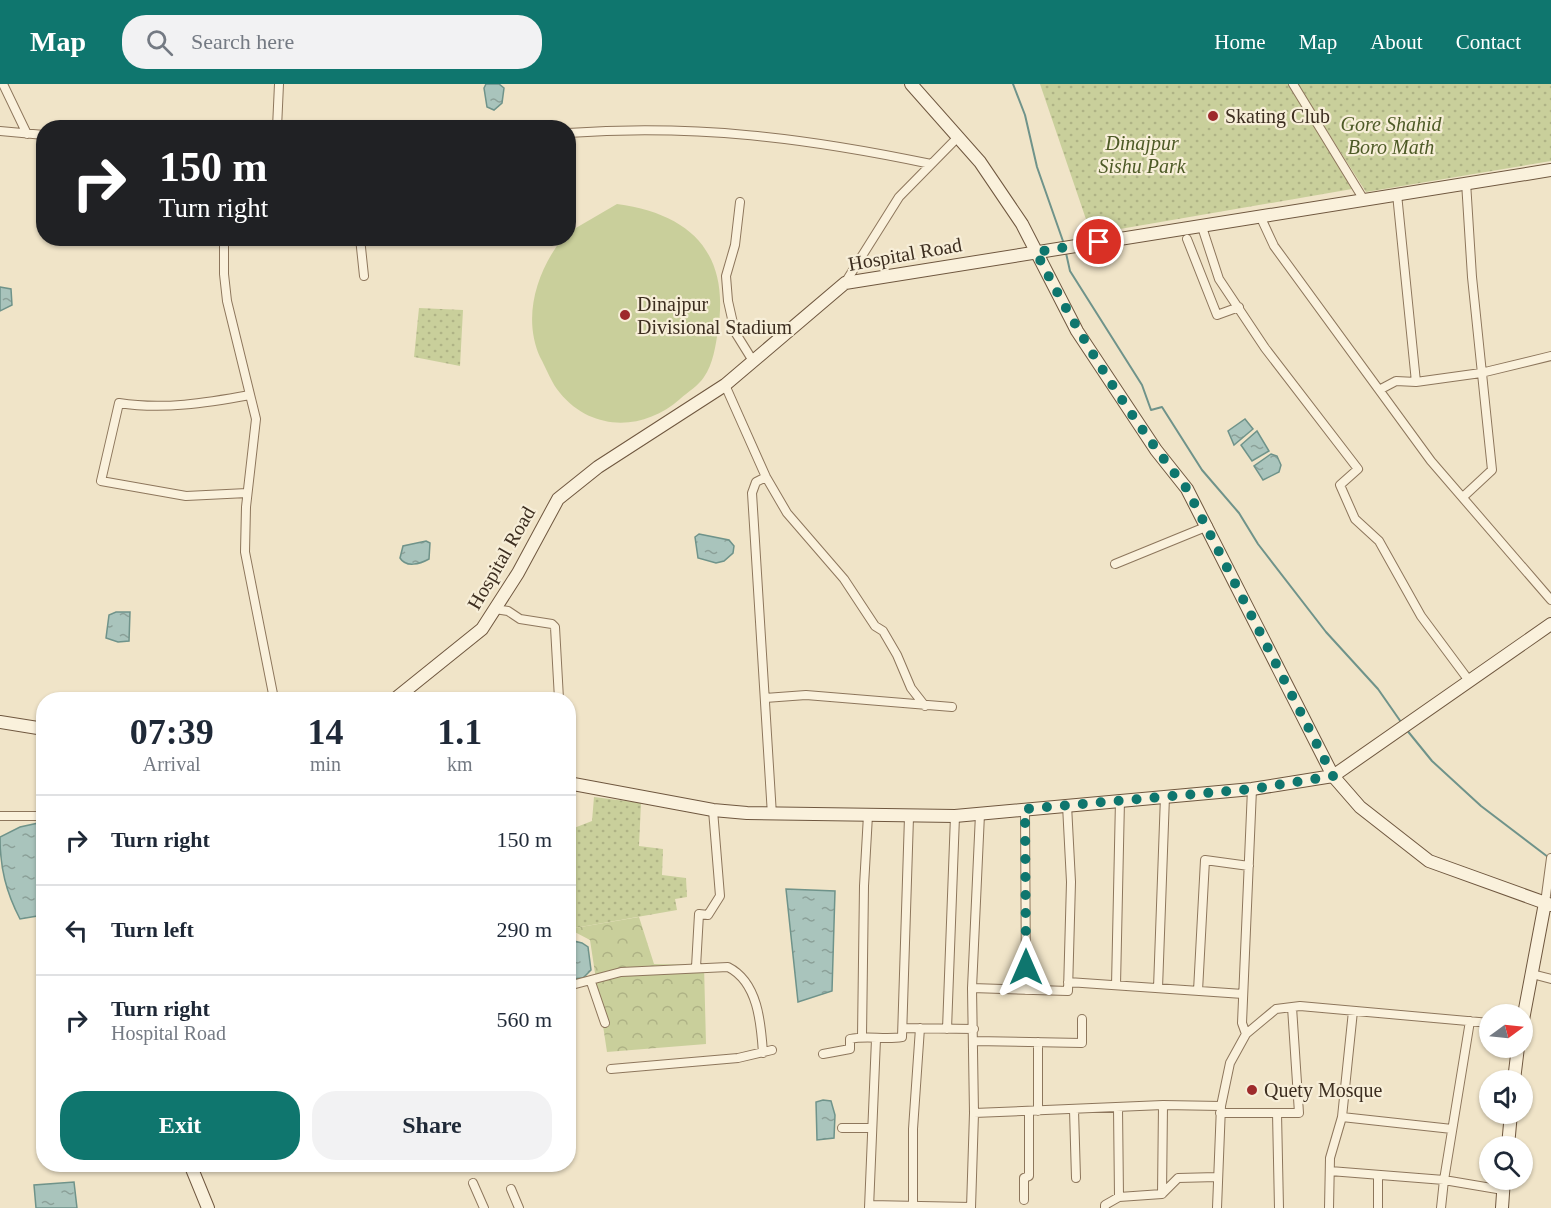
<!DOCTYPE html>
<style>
:root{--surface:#fff;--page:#f2f2f3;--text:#1f2937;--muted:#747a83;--line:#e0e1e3;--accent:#0f766e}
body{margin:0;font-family:"Times New Roman",serif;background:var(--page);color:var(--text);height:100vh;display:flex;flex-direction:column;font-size:22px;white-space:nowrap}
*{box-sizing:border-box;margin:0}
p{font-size:20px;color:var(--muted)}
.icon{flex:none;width:33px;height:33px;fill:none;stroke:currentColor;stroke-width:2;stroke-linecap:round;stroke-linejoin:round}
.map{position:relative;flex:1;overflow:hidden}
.details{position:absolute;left:36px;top:608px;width:540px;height:480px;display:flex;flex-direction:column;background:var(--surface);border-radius:24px;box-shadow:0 2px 4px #0004}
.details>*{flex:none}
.top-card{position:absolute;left:36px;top:36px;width:540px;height:126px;border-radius:24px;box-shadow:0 2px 4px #0004;background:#202124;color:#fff;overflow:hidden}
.needle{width:39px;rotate:75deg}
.controls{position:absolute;left:1479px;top:920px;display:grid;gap:12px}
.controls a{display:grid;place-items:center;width:54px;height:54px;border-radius:50%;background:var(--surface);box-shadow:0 2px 4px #0004;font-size:30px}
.pin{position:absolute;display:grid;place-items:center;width:51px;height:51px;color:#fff;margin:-26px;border:3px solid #fff;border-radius:50%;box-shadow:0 2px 6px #0007}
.me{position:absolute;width:66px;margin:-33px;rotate:0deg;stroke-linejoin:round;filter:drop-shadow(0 0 4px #0008)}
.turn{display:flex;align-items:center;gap:21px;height:126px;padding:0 24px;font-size:27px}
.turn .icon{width:78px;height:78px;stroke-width:2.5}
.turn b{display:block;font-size:42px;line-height:51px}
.eta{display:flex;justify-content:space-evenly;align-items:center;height:102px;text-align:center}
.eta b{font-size:36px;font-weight:800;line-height:42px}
.button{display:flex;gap:12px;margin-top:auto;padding:12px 24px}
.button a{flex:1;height:69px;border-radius:24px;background:var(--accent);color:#fff;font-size:24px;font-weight:800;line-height:69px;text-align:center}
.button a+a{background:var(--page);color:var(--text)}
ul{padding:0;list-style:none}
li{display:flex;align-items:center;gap:18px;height:90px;padding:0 24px;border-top:2px solid var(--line)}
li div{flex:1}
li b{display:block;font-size:22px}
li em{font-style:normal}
header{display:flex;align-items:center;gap:36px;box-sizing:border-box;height:84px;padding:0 30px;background:var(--accent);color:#fff}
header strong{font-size:28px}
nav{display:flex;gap:33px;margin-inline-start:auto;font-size:21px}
.search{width:420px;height:54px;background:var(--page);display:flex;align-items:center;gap:15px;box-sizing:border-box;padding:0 21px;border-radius:24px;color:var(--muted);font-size:22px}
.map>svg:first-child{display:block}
.green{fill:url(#green-dots)}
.forest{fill:url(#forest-crowns)}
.pitch{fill:#c9cf9b}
.water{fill:url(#water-ripples);stroke:#6f938a;stroke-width:1.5}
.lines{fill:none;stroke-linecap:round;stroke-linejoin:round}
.stream{stroke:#6f938a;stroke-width:2}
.street-casing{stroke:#8d765c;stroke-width:10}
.secondary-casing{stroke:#6f573f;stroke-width:14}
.street{stroke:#faf1dc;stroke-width:8}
.secondary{stroke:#faf1dc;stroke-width:12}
.route{stroke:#0f766e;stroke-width:10;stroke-dasharray:0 18}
.poi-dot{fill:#9e2a2b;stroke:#f7eed8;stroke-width:2}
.labels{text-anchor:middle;stroke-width:4.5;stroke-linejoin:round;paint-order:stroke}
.poi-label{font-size:20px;fill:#3d2e20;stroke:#f7eed8;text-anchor:start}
.park-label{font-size:20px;font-style:italic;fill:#4d5a26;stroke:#f7eed8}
.street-label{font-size:20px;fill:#3d2e20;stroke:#f7eed8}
</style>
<header>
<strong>Map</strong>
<div class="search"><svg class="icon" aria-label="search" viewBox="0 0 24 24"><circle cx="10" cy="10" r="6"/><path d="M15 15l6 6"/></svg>Search here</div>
<nav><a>Home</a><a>Map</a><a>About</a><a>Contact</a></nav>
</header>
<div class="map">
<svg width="1551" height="1124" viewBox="0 0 1551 1124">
<defs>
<pattern id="green-dots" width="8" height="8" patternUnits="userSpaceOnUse" patternTransform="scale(1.5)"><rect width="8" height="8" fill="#c9cf9b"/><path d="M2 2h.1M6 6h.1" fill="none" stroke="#aeb285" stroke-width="1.8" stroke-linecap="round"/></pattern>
<pattern id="forest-crowns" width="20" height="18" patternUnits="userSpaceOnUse" patternTransform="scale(1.5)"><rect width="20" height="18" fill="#c9cf9b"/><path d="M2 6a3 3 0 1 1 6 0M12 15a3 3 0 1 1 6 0" fill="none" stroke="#aeb285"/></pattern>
<pattern id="water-ripples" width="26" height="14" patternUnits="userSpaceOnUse" patternTransform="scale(1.5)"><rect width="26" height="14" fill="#a9c4bc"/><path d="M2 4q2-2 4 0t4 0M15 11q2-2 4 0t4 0" fill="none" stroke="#8ba098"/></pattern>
</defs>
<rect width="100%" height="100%" fill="#f0e4c8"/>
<path class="green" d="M1040,0H1289L1352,105L1091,150Z
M1297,0H1551V77L1366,108Z
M419,224L463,226L460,282L414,273Z
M594,713L641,719L639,762L663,765L662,791L686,794L687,813L675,815L677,826L569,845V762L576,761L574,744L592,737Z"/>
<path class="forest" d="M639,833L654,880L704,881L706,960L607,968L590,856L569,845Z"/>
<path class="pitch" d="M1218,20L1227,27V33L1207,44L1200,41L1199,31Z
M617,120C691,130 730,169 718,246C716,260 713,281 704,293C699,301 688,308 680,315C644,347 592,348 560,309C552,300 546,284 540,273C522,233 537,187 562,155L568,154L569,148Z"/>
<path class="water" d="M486,0H499L504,4L502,19L494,26L487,23L484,4Z
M0,203L11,205L12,221L0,227Z
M1245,335L1253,345L1234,361L1228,347Z
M1257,347L1269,367L1252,377L1241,361Z
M1271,370L1277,372L1281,381L1279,388L1263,396L1254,382Z
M699,450L729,456L734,462L733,469L724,477L716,479L698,474L695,453Z
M426,457L430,459L429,475C420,480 406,484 400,474L403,462Z
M116,528H130L129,557L118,558L106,554L109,531Z
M43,738V831L20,835C6,808 0,784 0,753L20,743Z
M786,805L835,807L832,907L798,918Z
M574,857L582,859L588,863L591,886L583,894L569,895V861Z
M823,1016L831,1017L835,1031L834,1054L817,1056L816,1018Z
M74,1098L77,1124H36L34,1101Z"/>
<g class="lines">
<path class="stream" d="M1013,0L1025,31L1037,83L1064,160
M1066,169L1070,187L1142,301L1151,326L1162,323L1202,386L1239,429L1258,460L1326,548L1378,605L1401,638
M1406,645L1432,677L1481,722L1548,773"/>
<defs>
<path id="street" d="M3,0L27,50
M1293,0L1364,116
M277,44L279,0
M0,47L44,51
M568,49C696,40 807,54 931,80
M1397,110L1416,298
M740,118L735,161L726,192L728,217L735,248L753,277
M1261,134L1274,162L1431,377L1551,516
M1202,143L1219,195L1265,264L1358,385L1340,401L1355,435L1379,457L1421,532L1470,598
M224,154V190L227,217L256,335L246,423L245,468L274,615
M360,154L364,192
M1187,155L1217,231L1239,223
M845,199L899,113L958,53
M725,301L766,393L787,429L844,495L875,542L883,547L897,571L911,604L925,622
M1379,306L1396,297L1416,298L1481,289L1551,272
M766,393L756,398L752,409L772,731
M247,409L186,412L101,397L119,319C163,326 206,319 250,311
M1463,413L1492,386L1472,193L1466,98
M1115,480L1208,442
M495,525L508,527L520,535L552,540L555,543L559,615
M765,614L806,611L952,623
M1252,705L1242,939L1246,950L1276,925L1300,922L1490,939
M1025,725L1026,906
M980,730L972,904L974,1029L1163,1021L1221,1022
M0,732H44
M1545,819L1551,774
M696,883L699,830L708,831L720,812L713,726
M1532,890L1551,895
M591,898L605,939
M1068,898L1243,910
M1116,901L1120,716
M568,902L621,888L728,883C758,898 761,939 763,969
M972,904L1068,907L1071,798L1067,721
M1158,904L1165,712
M1198,907L1205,776L1249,782
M1470,937L1444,1096L1503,1106
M903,944L974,945
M947,945L955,732
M862,952L864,802L868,731
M974,957L1082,959V935
M1038,958V1027
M823,970L850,965V955C867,951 884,956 902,953L909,733
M611,985L738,974L772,966
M1118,1024L1119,1113
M1074,1026L1076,1094
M1220,1029H1299L1292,923
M1277,1029L1279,1124
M1342,1033L1452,1045
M842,1044H871
M1330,1087L1444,1096L1441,1124
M473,1099L484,1124
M511,1105L519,1124
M1162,1110L1163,1021
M1024,1116V1094L1029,1092V1027
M913,1120V1045L920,944
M870,1121L971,1123
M869,1124L876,955
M971,1124L974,1029
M1105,1124V1121L1119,1113L1162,1110L1178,1094L1217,1093
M1217,1124L1221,1022L1230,979L1246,950
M1329,1124L1330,1074L1342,1033L1353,927
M1378,1124V1091"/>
<path id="secondary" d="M911,0L980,78L1022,140L1077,247L1156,366L1187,405L1333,692L1360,723L1429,777L1551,821
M395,615L482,545L518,489L558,415L598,383L725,301L845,199L1551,86
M0,638L44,645
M568,699L713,726L747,729L955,732L1252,705L1333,692L1551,540
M1522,941L1545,819
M1514,996L1518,963
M1508,1062L1511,1029
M190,1080L208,1124
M1502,1124L1504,1095"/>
</defs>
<use href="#street" class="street-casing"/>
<use href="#secondary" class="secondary-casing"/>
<use href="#street" class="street"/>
<use href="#secondary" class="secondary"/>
</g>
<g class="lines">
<path class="route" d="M1026,883L1025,725L1252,705L1333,692L1187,405C1128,331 1079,252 1036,168L1099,158"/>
</g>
<g class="poi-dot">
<circle cx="1213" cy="32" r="6"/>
<circle cx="625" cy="231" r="6"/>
<circle cx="1252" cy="1006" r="6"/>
</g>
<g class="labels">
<g class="poi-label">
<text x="1225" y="39">Skating Club</text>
<text x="637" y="227">Dinajpur<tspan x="637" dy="23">Divisional Stadium</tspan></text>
<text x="1264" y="1013">Quety Mosque</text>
</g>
<g class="park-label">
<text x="1391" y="47">Gore Shahid<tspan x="1391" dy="23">Boro Math</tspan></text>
<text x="1142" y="66">Dinajpur<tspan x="1142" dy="23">Sishu Park</tspan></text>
</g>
<g class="street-label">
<text transform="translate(905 170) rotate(-10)" y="7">Hospital Road</text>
<text transform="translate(501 474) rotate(-60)" y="7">Hospital Road</text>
</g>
</g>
</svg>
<div class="controls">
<a><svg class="needle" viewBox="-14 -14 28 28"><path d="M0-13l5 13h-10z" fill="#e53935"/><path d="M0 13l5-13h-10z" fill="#747a83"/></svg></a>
<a><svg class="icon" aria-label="sound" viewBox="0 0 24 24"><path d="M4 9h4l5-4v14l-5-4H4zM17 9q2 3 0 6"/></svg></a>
<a><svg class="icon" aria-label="search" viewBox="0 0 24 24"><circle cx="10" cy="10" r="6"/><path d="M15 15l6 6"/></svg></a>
</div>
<div class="pin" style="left:1099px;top:158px;background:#d93025"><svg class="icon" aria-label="arrive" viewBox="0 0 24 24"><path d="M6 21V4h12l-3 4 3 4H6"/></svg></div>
<svg class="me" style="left:1026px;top:883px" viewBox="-20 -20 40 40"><path d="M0-17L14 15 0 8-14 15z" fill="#0f766e" stroke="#fff" stroke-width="4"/></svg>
<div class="top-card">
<div class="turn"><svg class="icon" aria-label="right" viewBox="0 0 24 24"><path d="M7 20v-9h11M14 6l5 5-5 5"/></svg><div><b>150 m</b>Turn right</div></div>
</div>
<section class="details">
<div class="eta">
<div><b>07:39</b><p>Arrival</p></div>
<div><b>14</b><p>min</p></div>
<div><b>1.1</b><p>km</p></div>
</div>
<ul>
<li><svg class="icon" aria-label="right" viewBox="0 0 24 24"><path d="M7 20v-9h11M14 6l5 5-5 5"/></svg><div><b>Turn right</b></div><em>150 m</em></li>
<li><svg class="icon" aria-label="left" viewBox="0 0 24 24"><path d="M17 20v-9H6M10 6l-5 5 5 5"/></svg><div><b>Turn left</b></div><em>290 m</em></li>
<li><svg class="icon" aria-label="right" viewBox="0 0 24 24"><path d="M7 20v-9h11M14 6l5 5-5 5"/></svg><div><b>Turn right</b><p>Hospital Road</p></div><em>560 m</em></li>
</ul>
<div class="button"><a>Exit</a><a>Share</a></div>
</section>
</div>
